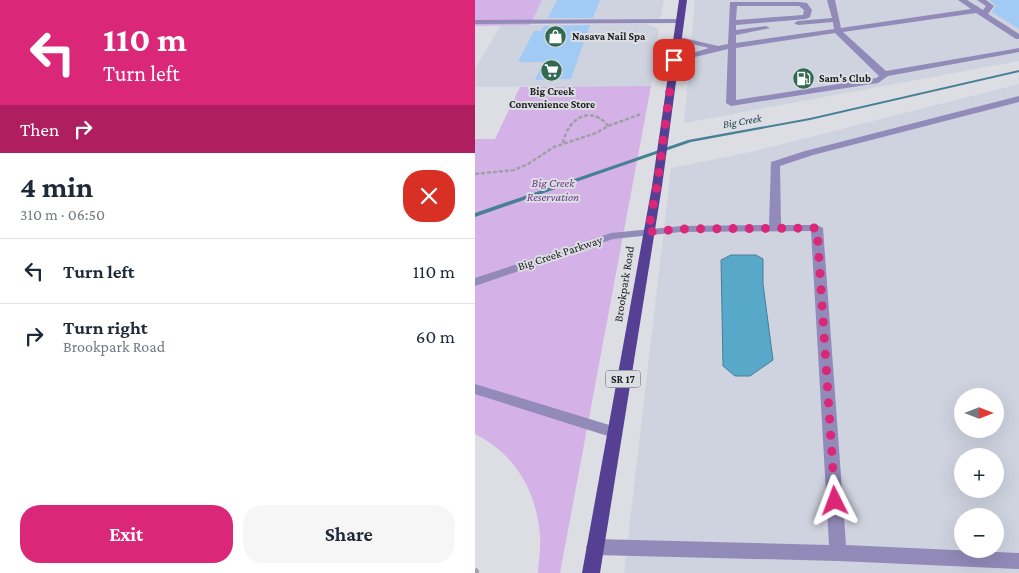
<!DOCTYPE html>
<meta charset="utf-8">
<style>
:root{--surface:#fff;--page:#f6f6f7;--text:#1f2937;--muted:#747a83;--line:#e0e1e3;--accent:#db2777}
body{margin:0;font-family:"Crimson Pro",serif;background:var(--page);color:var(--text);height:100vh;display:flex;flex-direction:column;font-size:19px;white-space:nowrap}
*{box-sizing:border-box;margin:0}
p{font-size:16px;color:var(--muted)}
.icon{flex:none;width:28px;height:28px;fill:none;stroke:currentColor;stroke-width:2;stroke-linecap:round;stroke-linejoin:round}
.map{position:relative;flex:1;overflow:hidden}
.sheet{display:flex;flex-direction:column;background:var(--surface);width:475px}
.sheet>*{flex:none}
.top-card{background:#db2777;color:#fff;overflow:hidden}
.needle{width:32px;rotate:90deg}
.buttons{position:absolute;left:479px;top:388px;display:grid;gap:10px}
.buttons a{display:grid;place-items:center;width:50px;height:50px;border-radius:50%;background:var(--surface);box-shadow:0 5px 20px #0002;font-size:25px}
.pin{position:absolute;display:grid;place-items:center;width:42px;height:42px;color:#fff;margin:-21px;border-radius:10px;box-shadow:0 2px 8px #0006}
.me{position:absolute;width:55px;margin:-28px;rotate:357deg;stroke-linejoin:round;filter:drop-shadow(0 0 4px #0008)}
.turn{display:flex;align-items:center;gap:18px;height:105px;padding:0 20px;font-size:22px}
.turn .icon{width:65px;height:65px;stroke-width:2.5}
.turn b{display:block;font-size:35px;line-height:42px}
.then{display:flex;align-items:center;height:48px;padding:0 20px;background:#0003;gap:10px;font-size:19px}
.round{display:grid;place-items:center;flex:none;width:52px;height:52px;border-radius:20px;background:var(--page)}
.headline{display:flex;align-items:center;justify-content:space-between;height:85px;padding:0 20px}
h1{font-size:30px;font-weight:700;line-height:38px}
.primary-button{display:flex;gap:10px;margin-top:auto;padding:10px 20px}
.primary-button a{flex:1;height:58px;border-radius:20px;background:var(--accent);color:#fff;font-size:20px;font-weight:700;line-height:58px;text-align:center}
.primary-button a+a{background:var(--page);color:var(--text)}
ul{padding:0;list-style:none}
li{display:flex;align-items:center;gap:15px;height:65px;padding:0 20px;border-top:1px solid var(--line)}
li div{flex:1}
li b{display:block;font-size:19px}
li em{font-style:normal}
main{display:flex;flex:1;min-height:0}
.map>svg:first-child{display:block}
.built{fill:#cfd3e0;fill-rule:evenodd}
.green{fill:#d4b1e6}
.water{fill:#58a8ca;stroke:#477f97}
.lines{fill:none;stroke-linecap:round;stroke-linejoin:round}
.stream{fill:#477f97;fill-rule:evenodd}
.building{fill:#a1caf5}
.path-far1{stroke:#9fa0a5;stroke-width:2.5;stroke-dasharray:4 2;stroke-linecap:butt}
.path{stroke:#9fa0a5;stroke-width:4;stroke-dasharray:6 3;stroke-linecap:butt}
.minor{fill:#928ab8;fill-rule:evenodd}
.major{fill:#564093;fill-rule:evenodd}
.route{stroke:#db2777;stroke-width:9;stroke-dasharray:0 16.2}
.labels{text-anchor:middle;stroke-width:4;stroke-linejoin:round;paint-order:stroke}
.far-poi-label{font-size:11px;font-weight:bold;fill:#1f1f21;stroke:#dcdee4;text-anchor:start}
.far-water-label{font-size:11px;font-style:italic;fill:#173b4a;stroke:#dcdee4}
.shield{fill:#dcdee4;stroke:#58585c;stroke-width:1}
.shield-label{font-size:11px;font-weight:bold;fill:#1f1f21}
.park-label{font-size:12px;font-style:italic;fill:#6a3a81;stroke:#dcdee4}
.street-label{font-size:12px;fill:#1f1f21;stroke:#dcdee4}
</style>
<main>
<section class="sheet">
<div class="top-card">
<div class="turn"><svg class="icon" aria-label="left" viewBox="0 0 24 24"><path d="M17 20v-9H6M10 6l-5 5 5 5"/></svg><div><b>110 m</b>Turn left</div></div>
<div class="then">Then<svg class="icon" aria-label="right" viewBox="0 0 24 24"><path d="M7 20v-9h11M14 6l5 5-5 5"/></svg></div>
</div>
<div class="headline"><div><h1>4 min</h1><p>310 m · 06:50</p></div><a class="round" style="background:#d93025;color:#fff"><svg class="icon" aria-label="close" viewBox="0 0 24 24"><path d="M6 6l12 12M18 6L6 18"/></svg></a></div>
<ul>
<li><svg class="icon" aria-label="left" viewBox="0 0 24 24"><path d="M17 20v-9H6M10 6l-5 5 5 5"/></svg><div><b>Turn left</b></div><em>110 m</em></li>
<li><svg class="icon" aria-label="right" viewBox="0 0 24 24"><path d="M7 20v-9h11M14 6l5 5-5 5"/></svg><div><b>Turn right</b><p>Brookpark Road</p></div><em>60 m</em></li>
</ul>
<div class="primary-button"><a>Exit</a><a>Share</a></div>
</section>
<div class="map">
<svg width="544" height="573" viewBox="0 0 544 573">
<rect width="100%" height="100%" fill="#dcdee4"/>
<path class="built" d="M66,0H189L185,19H56Z
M220,0H544V61L209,123Z
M171,24L184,29L176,86L0,87V69L26,25Z
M544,84V573H149L196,168L280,151ZM488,396H520V429H488ZM488,456H520V489H488ZM488,516H520V549H488Z"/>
<path class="green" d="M0,0H67L55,25L0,26Z
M176,86L85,573H63C64,561 66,547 65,535C61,490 40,454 0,434V139H20L45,87Z"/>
<path class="water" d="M256,255H281L288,259V284L298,360L275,376H260L248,366L246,260Z"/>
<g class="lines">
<path class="stream" d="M544,70V72L335,120L216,142L0,217V213L213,140L335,118Z"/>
</g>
<path class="building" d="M82,0H125L118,18H73Z
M514,0H544V29L517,12L521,6Z
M115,25L96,79L60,80L68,62H43L59,31H66L69,26Z"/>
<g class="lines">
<path class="path-far1" d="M88,143C92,119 116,104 133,126
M0,174L39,170L53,164L79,147L121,133L133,126L166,114"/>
<path class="path" d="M0,569L3,573"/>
<path class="minor" d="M352,0H360L366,28L496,9L483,0H492L508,10L511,6L502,0H511L519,6L513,14L544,34V39H541L501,13L368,32L411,71L544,48V52L413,76L403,83L256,106L251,103L253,49L199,62L195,60L234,48L200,40V36L243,46L253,44L255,2H324L332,3L337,10L335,17L331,19L261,25V30L291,26L295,28L261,35V43L359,29L358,22L323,25L319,23L323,21L357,18ZM262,6H324L329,10L328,15L261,20ZM360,33L404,76L401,78L261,100V48Z
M207,19V23H204L0,24V20Z
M544,96V102L338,155L305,166L306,225H342L348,228L371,545L544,553V569L363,561L120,555L114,553L111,547L114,541L120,539L354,545L336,231L206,232L138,239L0,286V278L136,233L206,226L294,225L296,162L330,151Z
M0,384L144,428L147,432L144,436L139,438L0,394Z"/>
<path class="major" d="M204,0H212L187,186L125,573H107L177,186Z"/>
</g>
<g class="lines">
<path class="route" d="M199,60L182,186L173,232L206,229L342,228L360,501"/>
</g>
<defs>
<symbol id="shop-disc" viewBox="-11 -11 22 22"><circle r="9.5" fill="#316951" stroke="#dcdee4"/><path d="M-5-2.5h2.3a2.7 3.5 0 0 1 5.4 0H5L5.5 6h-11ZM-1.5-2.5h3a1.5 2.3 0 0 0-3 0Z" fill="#fff"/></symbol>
<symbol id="supermarket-disc" viewBox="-11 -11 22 22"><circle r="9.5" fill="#316951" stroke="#dcdee4"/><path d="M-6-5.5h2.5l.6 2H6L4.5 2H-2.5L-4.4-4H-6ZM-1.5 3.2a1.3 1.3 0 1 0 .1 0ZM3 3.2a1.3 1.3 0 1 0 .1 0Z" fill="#fff"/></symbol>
<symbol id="fuel-disc" viewBox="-11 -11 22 22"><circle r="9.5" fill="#316951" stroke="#dcdee4"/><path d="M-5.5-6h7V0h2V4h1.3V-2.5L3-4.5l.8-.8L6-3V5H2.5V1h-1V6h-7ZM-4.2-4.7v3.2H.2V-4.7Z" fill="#fff"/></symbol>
</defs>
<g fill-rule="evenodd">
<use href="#shop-disc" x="68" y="24" width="25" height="25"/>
<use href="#supermarket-disc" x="64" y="58" width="25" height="25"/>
<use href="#fuel-disc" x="316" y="66" width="25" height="25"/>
</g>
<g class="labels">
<g class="far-poi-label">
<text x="97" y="40">Nasava Nail Spa</text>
<text x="344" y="82">Sam's Club</text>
<text x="77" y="95" text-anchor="middle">Big Creek<tspan x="77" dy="13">Convenience Store</tspan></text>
</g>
<g class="far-water-label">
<text transform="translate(267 121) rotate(-10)" y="4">Big Creek</text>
</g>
<rect class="shield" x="130.5" y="370.5" width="35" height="17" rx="4"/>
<g class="shield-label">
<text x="148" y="383">SR 17</text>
</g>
<g class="park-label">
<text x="78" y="187">Big Creek<tspan x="78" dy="14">Reservation</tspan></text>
</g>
<g class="street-label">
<text transform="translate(85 253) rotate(-18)" y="4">Big Creek Parkway</text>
<text transform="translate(149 284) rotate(-81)" y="4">Brookpark Road</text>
</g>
</g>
</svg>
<div class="buttons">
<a><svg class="needle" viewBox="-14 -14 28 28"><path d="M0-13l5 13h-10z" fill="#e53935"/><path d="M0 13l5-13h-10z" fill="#747a83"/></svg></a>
<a>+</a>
<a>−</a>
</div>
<div class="pin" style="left:199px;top:60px;background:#d93025"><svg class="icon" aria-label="arrive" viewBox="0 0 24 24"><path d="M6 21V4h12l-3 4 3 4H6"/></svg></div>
<svg class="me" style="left:360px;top:501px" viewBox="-20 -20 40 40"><path d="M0-17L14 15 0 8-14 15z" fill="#db2777" stroke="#fff" stroke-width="4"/></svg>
</div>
</main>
